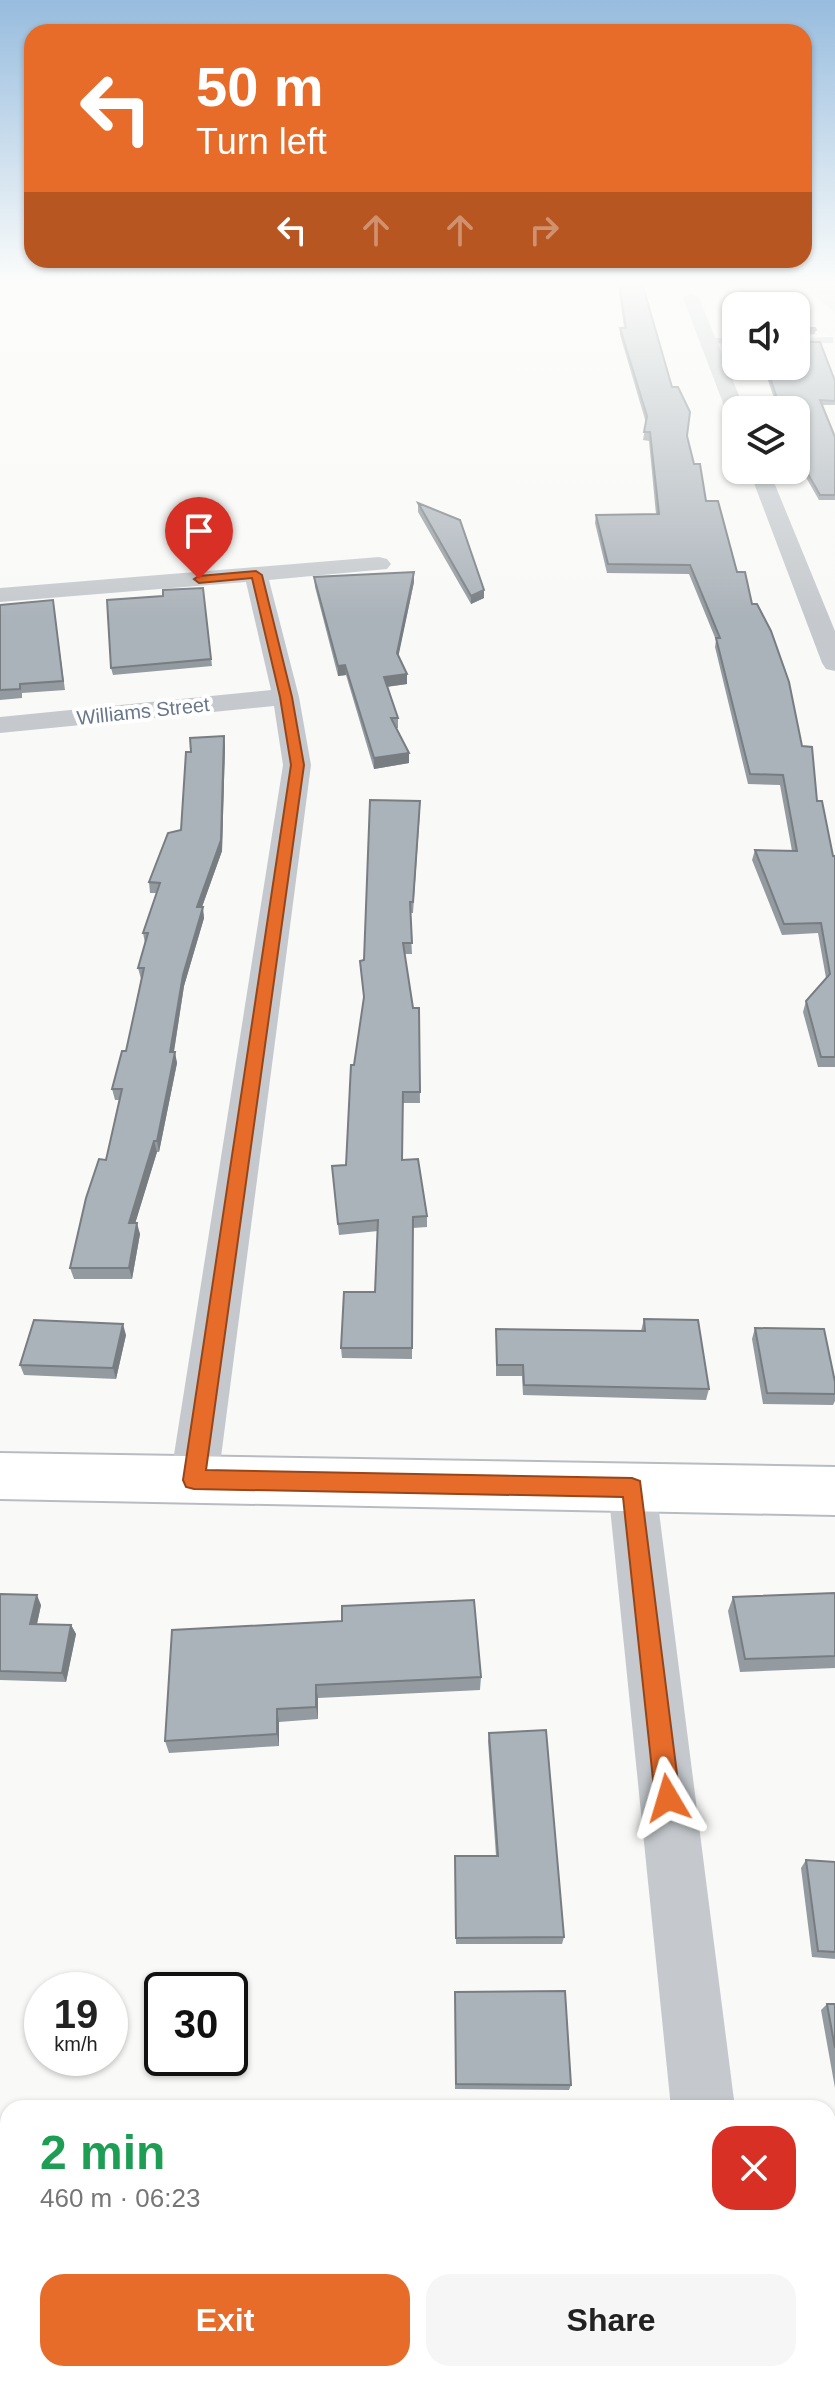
<!DOCTYPE html>
<meta charset="utf-8">
<style>
:root{--surface:#fff;--page:#f6f6f6;--text:#222;--muted:#767676;--accent:#e76c2a}
body{margin:0;font-family:Helvetica,sans-serif;background:var(--page);color:var(--text);height:100vh;display:flex;flex-direction:column;font-size:30px;white-space:nowrap}
*{box-sizing:border-box;margin:0}
p{font-size:26px;color:var(--muted)}
.icon{flex:none;width:44px;height:44px;fill:none;stroke:currentColor;stroke-width:2;stroke-linecap:round;stroke-linejoin:round}
.map{position:relative;flex:1;overflow:hidden}
.sheet{position:absolute;left:0px;top:2100px;width:836px;height:282px;display:flex;flex-direction:column;background:var(--surface);border-radius:24px 24px 0 0;box-shadow:0 2px 6px #0004}
.sheet>*{flex:none}
.banner{position:absolute;left:24px;top:24px;width:788px;height:244px;border-radius:24px;box-shadow:0 2px 6px #0004;background:#e76c2a;color:#fff;overflow:hidden}
.tools{position:absolute;left:722px;top:292px;display:grid;gap:16px}
.tools a{display:grid;place-items:center;width:88px;height:88px;border-radius:16px;background:var(--surface);box-shadow:0 2px 6px #0004;font-size:40px}
.speed{position:absolute;left:24px;top:1972px;display:flex;gap:16px;font-size:40px;font-weight:700;text-align:center}
.speed>*{display:grid;place-content:center;width:104px;height:104px;border-radius:50%;background:var(--surface);box-shadow:0 2px 6px #0004;line-height:1}
.speed small{font-size:20px;font-weight:400}
.speed .limit{border:4px solid #111;border-radius:12px;background:#fff;color:#111}
.pin{position:absolute;display:grid;place-items:center;width:68px;height:68px;color:#fff;margin:-82px -34px;border-radius:50% 50% 50% 0;rotate:-45deg;box-shadow:0 0 8px #0007}
.pin .icon{rotate:45deg}
.me{position:absolute;width:88px;margin:-44px;rotate:353deg;stroke-linejoin:round;filter:drop-shadow(0 0 6px #0008)}
.turn{display:flex;align-items:center;gap:28px;height:168px;padding:0 40px;font-size:36px}
.turn .icon{width:104px;height:104px;stroke-width:2.5}
.turn b{display:block;font-size:56px;line-height:68px}
.lanes{display:flex;align-items:center;height:76px;padding:0 40px;background:#0003;justify-content:center;gap:40px;direction:ltr}
.lanes .off{opacity:.35}
.round{display:grid;place-items:center;flex:none;width:84px;height:84px;border-radius:24px;background:var(--page)}
.summary{display:flex;align-items:center;justify-content:space-between;height:136px;padding:0 40px}
h1{font-size:48px;font-weight:600;line-height:60px;color:#1e9e55}
.cta{display:flex;gap:16px;margin-top:auto;padding:16px 40px}
.cta a{flex:1;height:92px;border-radius:24px;background:var(--accent);color:#fff;font-size:32px;font-weight:600;line-height:92px;text-align:center}
.cta a+a{background:var(--page);color:var(--text)}
.map>svg:first-child{display:block}
.green{fill:#d9dfd6}
.lines{fill:none;stroke-linecap:round;stroke-linejoin:round}
.secondary-casing{stroke:#b8bcc2;stroke-width:4}
.lane{fill:#c5c9cd;fill-rule:evenodd}
.street{fill:#c5c9cd;fill-rule:evenodd}
.secondary{fill:#fff;fill-rule:evenodd}
.wall{fill:#939aa0}
.shaded-wall{fill:#787d82}
.building{fill:#abb3ba;stroke:#787d82;stroke-width:2}
.route{fill:#e76c2a;stroke:#96461b;stroke-width:2}
.labels{text-anchor:middle;stroke-width:8;stroke-linejoin:round;paint-order:stroke}
.far-street-label{font-size:20px;fill:#687789;stroke:#fff}
</style>
<div class="map">
<svg width="835" height="2381" viewBox="0 0 835 2381">
<rect width="100%" height="100%" fill="#f9faf7"/>
<path class="green" d="M722,283H835V312L813,295L729,293Z"/>
<g class="lines">
<defs>
<path id="secondary" d="M0,1453L835,1467V1515L0,1499Z"/>
</defs>
<use href="#secondary" class="secondary-casing"/>
<path class="lane" d="M833,337V343L796,344V338Z
M708,338H736V344L705,343Z"/>
<path class="street" d="M691,293L699,298L745,410H736V417L726,411L683,298Z
M749,470H769L835,631V671L826,669L822,663Z
M379,557L387,559L391,564L387,569L269,580L299,697L311,765L218,1480L211,1495L194,1501L177,1495L170,1480L283,765L274,706L0,733V717L271,690L246,582L0,602V588Z
M632,1467L649,1473L656,1488L735,2108H671L608,1488L615,1473Z
M697,2374H769L770,2381H698Z"/>
<use href="#secondary" class="secondary"/>
</g>
<path class="wall" d="M618,283H642L694,464L706,501L752,604L802,746L833,856H835V1067H818L803,1012L806,1001L826,978L818,933L782,935L752,860L755,850L792,851L780,785L748,784L715,647L716,640L689,574L607,573L595,523L596,515L656,514L649,441L643,440L646,423L620,335V328H624Z
M796,322L800,328L816,330L815,334L796,336Z
M763,366H796L835,381V405H822L835,437V500H819L796,460V410H775L770,403L771,398H774Z
M418,503L484,590V598L471,604L418,512Z
M314,577L414,582L398,656L407,674V684L387,687L398,718V728H396L409,753V763L374,769L346,675L338,676L315,587Z
M203,588L212,666L113,675L111,668L163,596Z
M53,600L65,690L22,693V698L0,700V605Z
M224,736L225,746L222,851L202,907L204,918L184,986L174,1052L177,1063L159,1152H157L135,1223L140,1234L132,1279H74L70,1268L106,1160L119,1100H115L112,1089L126,1051L141,979L138,968L145,943L143,933L157,893H150L149,882L181,830L191,752Z
M420,811L413,913H410L412,954H405L413,1008H419L420,1103H403V1160L427,1216V1227L413,1228L412,1359L342,1358L341,1348L375,1292L378,1231L339,1235L332,1166L346,1165L354,1065L364,1001L360,961L364,960Z
M644,1319L709,1389L706,1400L523,1395L522,1376H496V1329L641,1331Z
M755,1328L835,1382V1401L833,1405L763,1404L752,1339Z
M126,1335L116,1379L24,1375L20,1365Z
M835,1593V1668L740,1672L728,1611L733,1597Z
M0,1594L41,1605L37,1624L71,1625L76,1634L66,1682L0,1680Z
M172,1630L481,1677L480,1690L318,1698V1719L279,1722V1746L169,1753L165,1741Z
M489,1733L564,1937L562,1944H456L455,1856H496L488,1741Z
M806,1860L835,1862V1959L812,1957L801,1868Z
M455,1998L571,2085L569,2090L455,2089Z
M827,2004H835V2088L821,2010Z"/>
<path class="shaded-wall" d="M414,572V582L397,663V653Z
M484,590V598L471,604V596Z
M345,665L346,675L338,676V666Z
M407,674V684L384,687V677Z
M224,736L225,746L222,851L198,918L197,907Z
M409,753V763L374,769V758Z
M203,907L204,918L184,986L172,1063L170,1052L183,975Z
M175,1052L177,1063L159,1152L157,1141Z
M154,1141L157,1152L132,1234L129,1223Z
M137,1223L140,1234L132,1279L129,1268Z
M123,1324L126,1335L116,1379L113,1368Z
M37,1595L41,1605L35,1633L30,1624Z
M71,1625L76,1634L66,1682L62,1673Z
M316,1685L318,1698V1719L316,1707Z
M277,1709L279,1722V1746L277,1734Z"/>
<path class="building" d="M619,283H642L672,387H678L690,412L687,436L694,464H700L706,501H718L737,572H745L752,604H757L771,631L789,682L802,746L812,747L817,801H822L833,856H835V1057H821L806,1001L830,974L821,923L784,924L755,850L797,851L783,775L750,774L716,638H720L690,565L608,564L596,515L659,514L650,432H644L647,416L620,328H626Z
M796,322H797L800,328H815L816,330L796,332Z
M796,342H820L835,381V401L820,400L835,437V495H820L796,453V410H779L771,398H777L766,366H796Z
M418,503L460,520L484,590L471,596Z
M414,572L397,653L407,674L384,677L398,718H391L409,753L374,758L345,665L338,666L314,577Z
M203,588L211,659L111,668L107,600L163,596V590Z
M53,600L63,681L20,684V689L0,690V605Z
M224,736L221,840L197,907H203L183,975L170,1052H175L157,1141H154L129,1223H137L129,1268H70L86,1198L99,1159L106,1160L122,1089H112L122,1051H126L144,968H138L148,933H143L160,883L149,882L168,833L181,830L186,752H191L190,738Z
M370,800L420,801L413,902H410L412,943H403L413,1008H419L420,1092H403L402,1160L418,1159L427,1216L413,1217L412,1348H341L344,1292H375L378,1220L338,1224L332,1166L346,1165L351,1065H354L364,997L360,961L364,960Z
M644,1319L698,1320L709,1389L524,1385L523,1365H497L496,1329L645,1331Z
M34,1320L123,1324L113,1368L20,1365Z
M755,1328L824,1329L835,1382V1394L767,1393Z
M835,1593V1656L745,1659L733,1597Z
M0,1594L37,1595L30,1624L71,1625L62,1673L0,1671Z
M474,1600L481,1677L316,1685V1707L277,1709V1734L165,1741L172,1630L342,1621V1606Z
M546,1730L564,1937L456,1938L455,1856H498L489,1733Z
M806,1860L835,1862V1952L818,1951Z
M565,1991L571,2085L456,2084L455,1992Z
M827,2004H835V2048Z
M415,2374H531L532,2381H415Z"/>
<linearGradient id="sky" x2="0" y2="1"><stop stop-color="#97bcde"/><stop offset="0.46" stop-color="#fcfdfb"/><stop offset="1" stop-color="#fcfdfb" stop-opacity="0"/></linearGradient>
<rect width="835" height="617" fill="url(#sky)"/>
<path class="route" d="M256,571L262,575L292,697L304,765L206,1470L632,1478L640,1481L680,1798L677,1807L668,1811L659,1807L655,1798L623,1497L194,1489L186,1487L183,1480L291,765L280,697L252,578L199,583L194,579L199,576Z"/>
<g class="labels">
<g class="far-street-label">
<text transform="translate(143 711) rotate(-6)" y="7">Williams Street</text>
</g>
</g>
</svg>
<div class="tools">
<a><svg class="icon" aria-label="sound" viewBox="0 0 24 24"><path d="M4 9h4l5-4v14l-5-4H4zM17 9q2 3 0 6"/></svg></a>
<a><svg class="icon" aria-label="layers" viewBox="0 0 24 24"><path d="M12 4l9 5-9 5-9-5zM3 14l9 5 9-5"/></svg></a>
</div>
<div class="speed"><div>19<small>km/h</small></div><div class="limit">30</div></div>
<div class="pin" style="left:199px;top:579px;background:#d93025"><svg class="icon" aria-label="arrive" viewBox="0 0 24 24"><path d="M6 21V4h12l-3 4 3 4H6"/></svg></div>
<svg class="me" style="left:668px;top:1798px" viewBox="-20 -20 40 40"><path d="M0-17L14 15 0 8-14 15z" fill="#e76c2a" stroke="#fff" stroke-width="4"/></svg>
<div class="banner">
<div class="turn"><svg class="icon" aria-label="left" viewBox="0 0 24 24"><path d="M17 20v-9H6M10 6l-5 5 5 5"/></svg><div><b>50 m</b>Turn left</div></div>
<div class="lanes"><svg class="icon" aria-label="left" viewBox="0 0 24 24"><path d="M17 20v-9H6M10 6l-5 5 5 5"/></svg><svg class="icon off" aria-label="ahead" viewBox="0 0 24 24"><path d="M12 20V5M6 11l6-6 6 6"/></svg><svg class="icon off" aria-label="ahead" viewBox="0 0 24 24"><path d="M12 20V5M6 11l6-6 6 6"/></svg><svg class="icon off" aria-label="right" viewBox="0 0 24 24"><path d="M7 20v-9h11M14 6l5 5-5 5"/></svg></div>
</div>
<section class="sheet">
<div class="summary"><div><h1>2 min</h1><p>460 m · 06:23</p></div><a class="round" style="background:#d93025;color:#fff"><svg class="icon" aria-label="close" viewBox="0 0 24 24"><path d="M6 6l12 12M18 6L6 18"/></svg></a></div>
<div class="cta"><a>Exit</a><a>Share</a></div>
</section>
</div>
